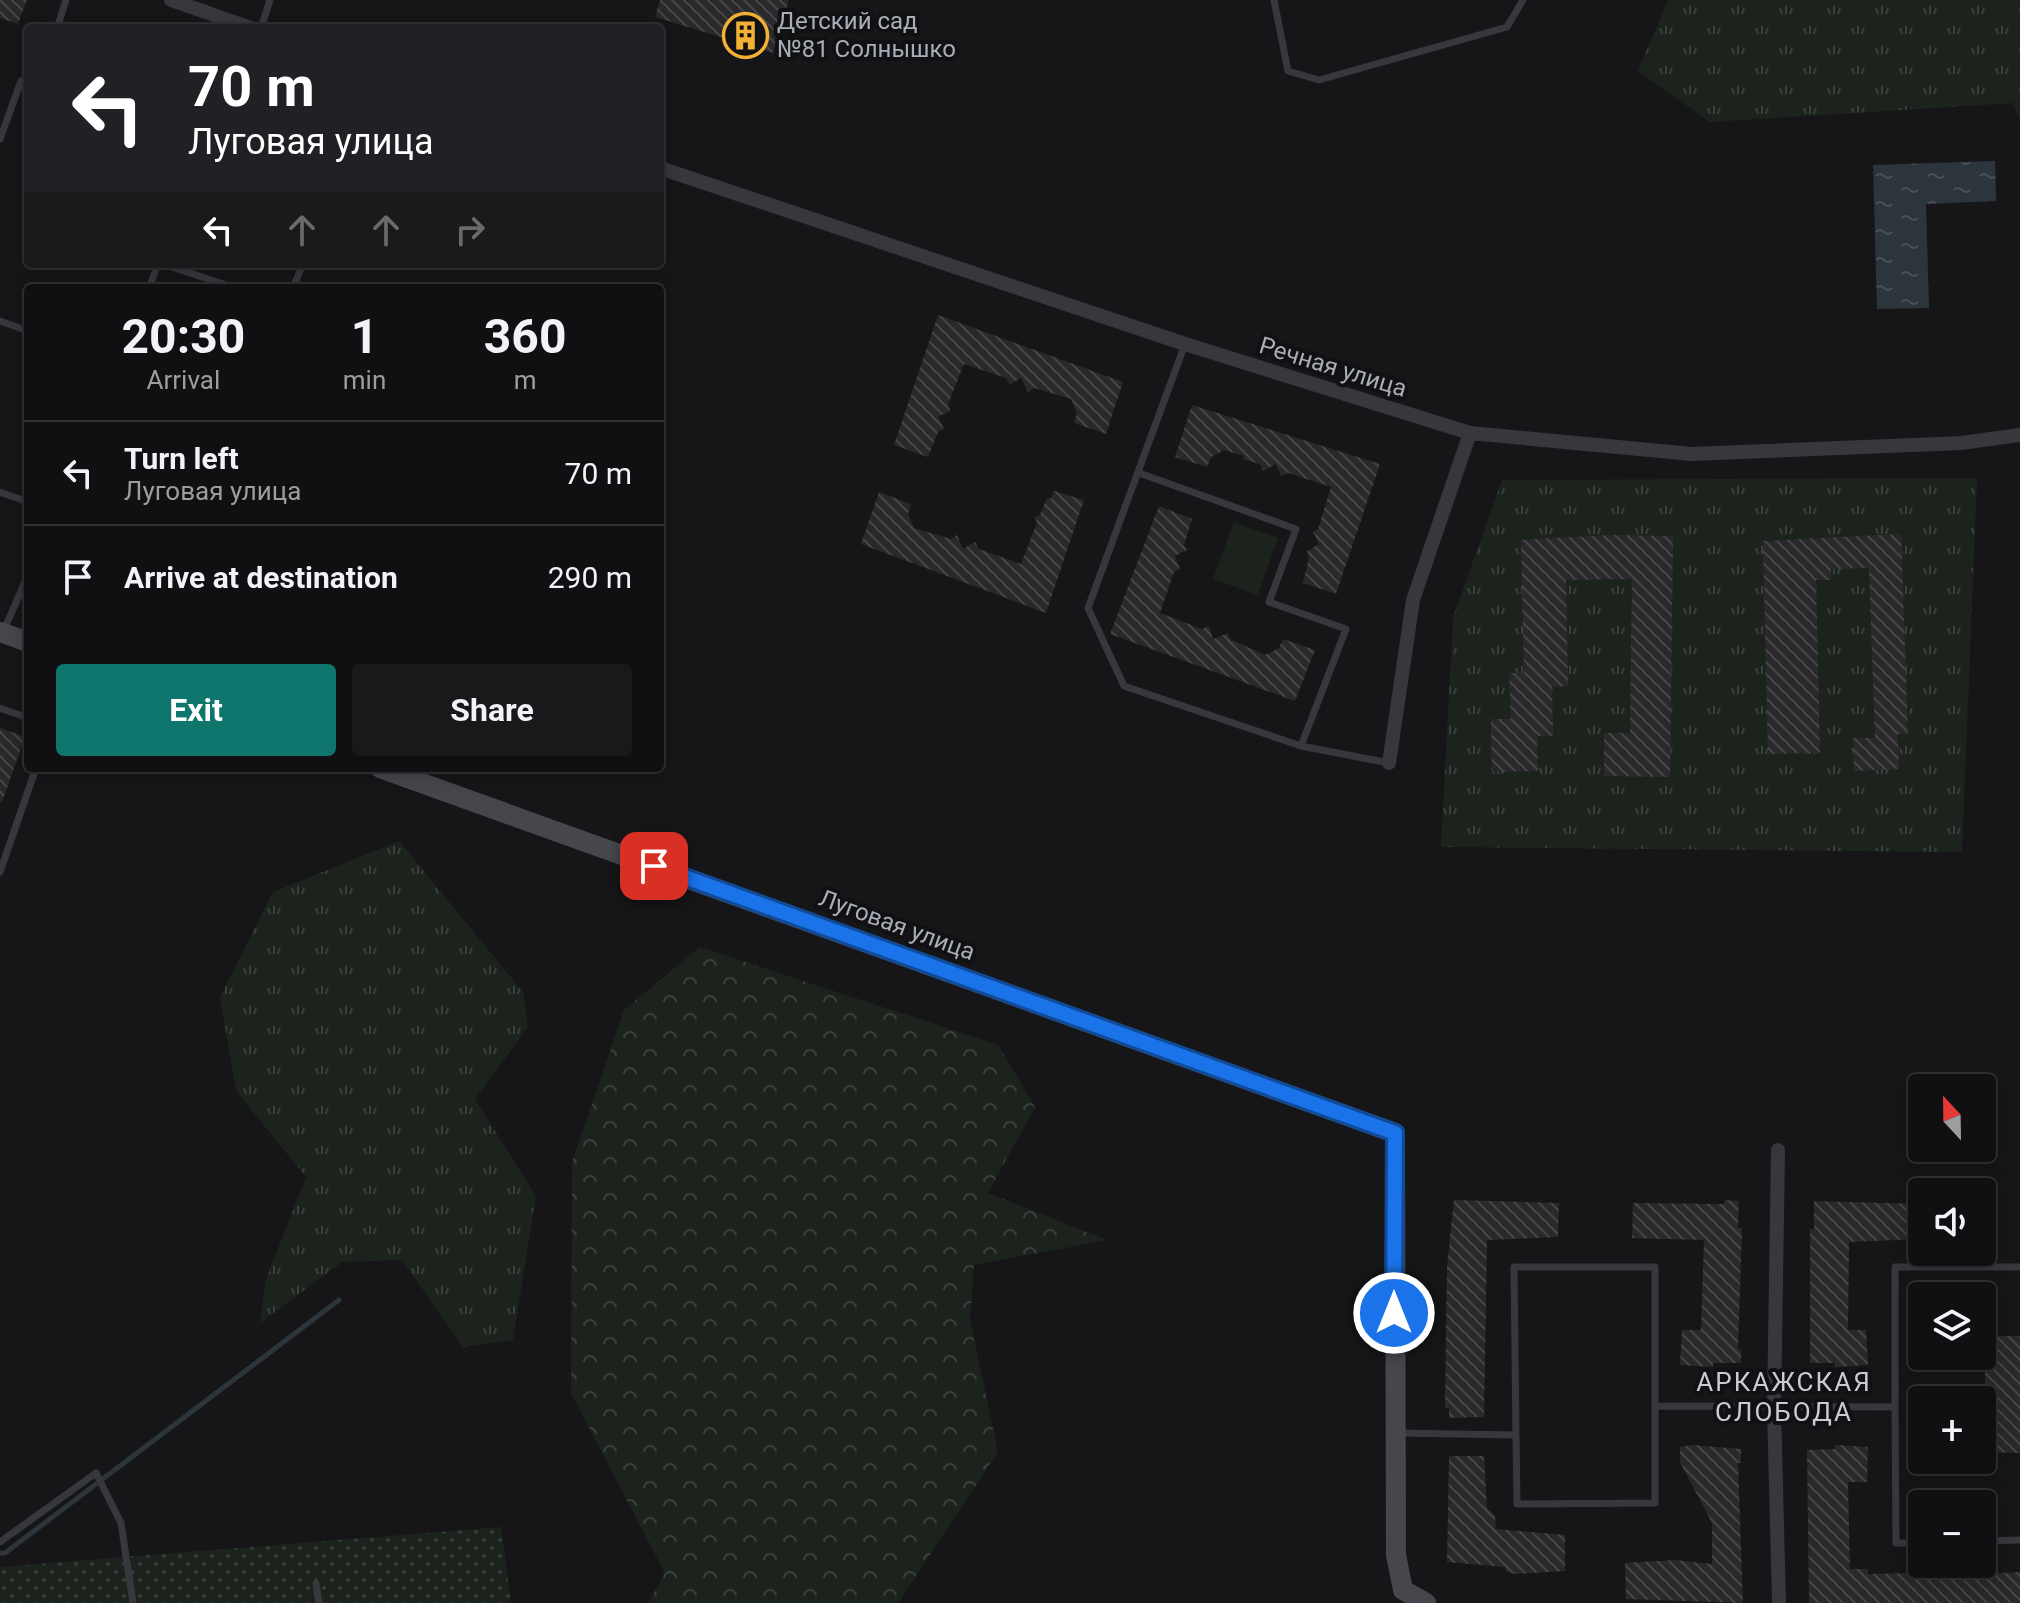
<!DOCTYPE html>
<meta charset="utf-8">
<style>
:root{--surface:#101012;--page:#19191b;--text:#f1f3f6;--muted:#9c9d9f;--line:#303032;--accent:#0f766e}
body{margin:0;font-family:Roboto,sans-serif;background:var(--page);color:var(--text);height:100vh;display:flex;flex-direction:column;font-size:30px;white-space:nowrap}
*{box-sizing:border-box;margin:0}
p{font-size:26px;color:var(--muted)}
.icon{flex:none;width:44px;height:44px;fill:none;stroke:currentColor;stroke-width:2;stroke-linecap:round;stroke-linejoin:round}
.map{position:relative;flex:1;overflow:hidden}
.side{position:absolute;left:24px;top:284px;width:640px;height:488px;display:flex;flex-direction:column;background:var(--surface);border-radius:8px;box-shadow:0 4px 20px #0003,0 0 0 2px var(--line)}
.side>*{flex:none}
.top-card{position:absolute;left:24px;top:24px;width:640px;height:244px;border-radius:8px;box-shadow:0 4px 20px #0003,0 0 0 2px var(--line);background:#202124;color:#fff;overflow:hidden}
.needle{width:52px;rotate:338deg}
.fabs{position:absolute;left:1908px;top:1074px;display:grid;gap:16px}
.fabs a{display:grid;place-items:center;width:88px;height:88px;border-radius:8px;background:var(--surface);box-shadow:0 4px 20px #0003,0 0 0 2px var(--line);font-size:40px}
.pin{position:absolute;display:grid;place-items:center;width:68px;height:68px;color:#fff;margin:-34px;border-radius:16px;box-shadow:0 4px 12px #0006}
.me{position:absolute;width:88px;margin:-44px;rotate:0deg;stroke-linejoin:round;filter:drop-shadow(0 0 6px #0008)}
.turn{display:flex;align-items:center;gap:28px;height:168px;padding:0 32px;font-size:36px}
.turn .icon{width:104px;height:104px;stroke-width:2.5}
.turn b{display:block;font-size:56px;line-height:68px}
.lanes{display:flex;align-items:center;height:76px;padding:0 32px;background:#0003;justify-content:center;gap:40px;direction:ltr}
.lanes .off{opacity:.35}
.eta{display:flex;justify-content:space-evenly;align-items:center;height:136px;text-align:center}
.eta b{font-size:48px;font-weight:700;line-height:56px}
.primary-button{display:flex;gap:16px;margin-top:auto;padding:16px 32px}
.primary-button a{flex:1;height:92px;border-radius:8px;background:var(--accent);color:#fff;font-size:32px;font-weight:700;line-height:92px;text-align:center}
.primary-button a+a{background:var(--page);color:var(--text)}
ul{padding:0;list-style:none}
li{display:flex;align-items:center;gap:24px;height:104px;padding:0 32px;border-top:2px solid var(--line)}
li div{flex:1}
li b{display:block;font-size:30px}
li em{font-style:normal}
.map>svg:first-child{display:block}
.grass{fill:url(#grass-tufts)}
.forest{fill:url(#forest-crowns)}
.park{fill:#1c231d}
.garden{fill:url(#garden-dots)}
.water{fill:url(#water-ripples)}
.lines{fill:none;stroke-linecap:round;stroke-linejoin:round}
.stream{stroke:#2c353c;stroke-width:5}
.building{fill:url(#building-back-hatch)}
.lane{stroke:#37383d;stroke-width:7}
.street{stroke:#37383d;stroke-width:14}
.secondary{stroke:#45474d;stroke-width:20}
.route-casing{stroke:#114b97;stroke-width:20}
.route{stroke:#1a73e8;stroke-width:14}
.labels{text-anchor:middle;stroke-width:8;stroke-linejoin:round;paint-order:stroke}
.poi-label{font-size:24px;fill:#a8adb8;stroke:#111113;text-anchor:start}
.street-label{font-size:24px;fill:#a8adb8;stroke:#111113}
.neighbourhood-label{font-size:26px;letter-spacing:2px;fill:#c9ccd4;stroke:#111113}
</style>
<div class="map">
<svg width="2020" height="1603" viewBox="0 0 2020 1603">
<defs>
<pattern id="grass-tufts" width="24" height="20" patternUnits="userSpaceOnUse" patternTransform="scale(2)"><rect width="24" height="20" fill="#1c231d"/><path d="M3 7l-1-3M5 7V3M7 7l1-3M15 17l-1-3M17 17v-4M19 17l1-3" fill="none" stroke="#3a403c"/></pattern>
<pattern id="forest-crowns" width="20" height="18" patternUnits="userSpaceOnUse" patternTransform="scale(2)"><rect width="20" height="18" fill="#1c231d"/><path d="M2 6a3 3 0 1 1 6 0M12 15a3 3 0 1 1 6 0" fill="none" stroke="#3a403c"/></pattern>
<pattern id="garden-dots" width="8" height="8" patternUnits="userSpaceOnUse" patternTransform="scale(2)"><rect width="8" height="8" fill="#1c231d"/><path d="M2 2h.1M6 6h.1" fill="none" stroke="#3a403c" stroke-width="1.8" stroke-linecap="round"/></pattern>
<pattern id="water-ripples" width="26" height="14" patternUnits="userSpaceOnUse" patternTransform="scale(2)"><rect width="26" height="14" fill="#2c353c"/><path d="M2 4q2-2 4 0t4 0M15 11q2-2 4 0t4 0" fill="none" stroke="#485056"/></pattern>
<pattern id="building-back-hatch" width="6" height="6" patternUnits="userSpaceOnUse" patternTransform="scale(2)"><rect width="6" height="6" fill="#29292c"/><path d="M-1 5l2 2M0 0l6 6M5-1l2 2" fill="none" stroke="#454548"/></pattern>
</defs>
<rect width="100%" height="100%" fill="#161618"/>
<path class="grass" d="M1668,0H2020V119L2013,103L1710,122L1638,71Z
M1977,478L1962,852L1441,847L1453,618L1502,480Z
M399,841L523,992L528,1027L475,1099L536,1196L513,1340L463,1347L402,1260L342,1262L260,1323L266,1279L306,1177L236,1091L220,997L273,892Z"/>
<path class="forest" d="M700,947L998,1045L1035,1107L988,1193L1107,1240L974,1265L970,1320L998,1452L898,1603H648L665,1573L571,1393L572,1163L624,1010Z"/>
<path class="park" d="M1234,522L1278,538L1258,595L1213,579Z"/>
<path class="garden" d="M501,1527L511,1603H0V1567Z"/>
<path class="water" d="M1995,161L1996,201L1926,204L1929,308L1877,309L1873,165Z"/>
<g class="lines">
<path class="stream" d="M0,1553H5L339,1300"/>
</g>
<path class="building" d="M0,0H27L18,24L0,18Z
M660,0H789L773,53L655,17Z
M938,315L1123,382L1106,434L1074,423L1077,413L1071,399L1034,388L1028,392L1021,378L1010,385L1006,378L964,364L948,404L950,411L938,417L944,429L938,432L928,457L894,445Z
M1192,405L1380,464L1336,594L1303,583L1309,557L1307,551L1319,544L1313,532L1318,529L1331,487L1288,473L1281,476L1276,464L1263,471L1260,464L1243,459L1244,456L1224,450L1211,457L1207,467L1175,457Z
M1054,491L1084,500L1046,613L861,544L879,492L911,504L908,514L914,528L951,539L957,535L963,549L975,542L979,549L1021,564L1037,523L1035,517L1040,515L1047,498L1051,499Z
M1159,506L1192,519L1184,545L1187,550L1175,556L1180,569L1174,572L1160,613L1202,629L1209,626L1213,639L1228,633L1230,639L1265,655L1279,648L1283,639L1315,650L1295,701L1110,634Z
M1901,534L1908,734H1898L1899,769L1854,771L1853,738H1875L1869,568L1831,569V580H1816L1820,753L1768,754L1763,541Z
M1611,535L1673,536L1670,777L1604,776V733H1630L1632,579L1566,580L1568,686L1552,687L1553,736H1537L1538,771L1492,772L1491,719H1511L1509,673H1524L1521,540Z
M0,728L25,737L2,802H0Z
M1454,1200L1559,1203L1558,1237L1487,1240L1484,1417L1449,1418V1408H1445L1447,1267Z
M1725,1200L1739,1201L1738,1228H1742L1738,1349H1741V1363H1713V1367L1680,1365L1682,1330H1701L1704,1240L1632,1238L1633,1203L1724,1204Z
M1814,1201L1920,1204L1919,1239L1849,1242L1848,1330H1866L1868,1365L1835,1367V1363H1810V1229H1814Z
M1985,1336H2020V1453L1985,1452Z
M1692,1445L1741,1449V1463H1738L1743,1603L1626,1599L1625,1563L1675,1560L1712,1564V1523L1680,1462V1447Z
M1835,1445L1868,1447L1867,1482H1848L1850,1569H1868V1574L1916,1573L1926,1577L2020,1572V1603H1809L1807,1450L1835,1449Z
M1449,1456H1484L1487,1508L1495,1516L1496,1529L1565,1535V1571L1515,1574L1505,1571V1567L1447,1562Z"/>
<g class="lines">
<path class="lane" d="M1274,0L1288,71L1319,80L1507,27L1523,0
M57,28L66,0
M261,28L270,0
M0,139L21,81L28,77
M163,264L235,288
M149,288L158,264
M293,288L303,264
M0,321L28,331
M1185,344L1088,608L1124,686L1301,746L1389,763
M1139,473L1296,529L1269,602L1346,629L1301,746
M0,492L28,502
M3,632L28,575
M0,708L28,718
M0,872L36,768
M1895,1407L1896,1543H1922
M1396,1433L1516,1435L1517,1504L1655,1503V1406L1895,1407V1267H2020
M1516,1435L1514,1267H1655V1406
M1982,1541L2020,1540
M0,1542L96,1473L121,1523L133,1603
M316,1584L319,1603"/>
<path class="street" d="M171,0L251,28
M660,168L1185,344L1470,433L1692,454L1961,443L2020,435
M1389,763L1413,600L1470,433
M1778,1150L1774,1407L1779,1603"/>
<path class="secondary" d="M0,632L28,642
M380,768L1395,1133L1396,1555L1403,1590L1426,1603"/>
</g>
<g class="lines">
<defs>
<path id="route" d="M654,866L1395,1133L1394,1313"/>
</defs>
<use href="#route" class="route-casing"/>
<use href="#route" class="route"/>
</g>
<defs>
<symbol id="building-ring" viewBox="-11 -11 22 22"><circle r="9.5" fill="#111113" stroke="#f2b134" stroke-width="1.5"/><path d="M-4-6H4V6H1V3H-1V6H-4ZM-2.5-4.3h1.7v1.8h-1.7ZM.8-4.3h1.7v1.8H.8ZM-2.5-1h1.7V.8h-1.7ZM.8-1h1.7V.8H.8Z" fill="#f2b134"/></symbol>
</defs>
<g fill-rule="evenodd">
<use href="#building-ring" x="720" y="10" width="51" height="51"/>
</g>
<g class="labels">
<g class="poi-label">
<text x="777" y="29">Детский сад<tspan x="777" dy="28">№81 Солнышко</tspan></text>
</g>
<g class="street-label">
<text transform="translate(1333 367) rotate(17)" y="8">Речная улица</text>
<text transform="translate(897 925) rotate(20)" y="8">Луговая улица</text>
</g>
<g class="neighbourhood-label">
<text x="1784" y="1391">АРКАЖСКАЯ<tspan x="1784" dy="30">СЛОБОДА</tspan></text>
</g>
</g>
</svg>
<div class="fabs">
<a><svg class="needle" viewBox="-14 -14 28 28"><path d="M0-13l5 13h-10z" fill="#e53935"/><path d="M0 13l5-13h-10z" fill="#9c9d9f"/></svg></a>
<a><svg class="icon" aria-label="sound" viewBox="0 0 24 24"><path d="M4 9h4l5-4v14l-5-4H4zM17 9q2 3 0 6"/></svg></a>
<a><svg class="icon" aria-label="layers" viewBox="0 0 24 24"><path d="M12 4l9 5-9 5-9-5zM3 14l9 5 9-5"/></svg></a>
<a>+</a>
<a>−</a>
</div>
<div class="pin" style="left:654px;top:866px;background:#d93025"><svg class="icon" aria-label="arrive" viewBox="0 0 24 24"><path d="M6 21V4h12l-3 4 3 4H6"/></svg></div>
<svg class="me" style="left:1394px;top:1313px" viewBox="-20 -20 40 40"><circle r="17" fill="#1a73e8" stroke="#fff" stroke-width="3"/><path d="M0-11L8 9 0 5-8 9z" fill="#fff"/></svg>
<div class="top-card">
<div class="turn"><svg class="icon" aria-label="left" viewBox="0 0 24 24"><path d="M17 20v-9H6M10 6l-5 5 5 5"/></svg><div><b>70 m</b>Луговая улица</div></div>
<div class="lanes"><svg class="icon" aria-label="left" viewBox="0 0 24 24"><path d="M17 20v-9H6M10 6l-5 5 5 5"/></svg><svg class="icon off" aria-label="ahead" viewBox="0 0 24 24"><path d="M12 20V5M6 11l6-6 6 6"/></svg><svg class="icon off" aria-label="ahead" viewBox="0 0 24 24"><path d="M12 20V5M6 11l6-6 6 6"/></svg><svg class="icon off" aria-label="right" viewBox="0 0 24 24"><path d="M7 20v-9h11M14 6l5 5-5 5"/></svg></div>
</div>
<section class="side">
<div class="eta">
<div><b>20:30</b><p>Arrival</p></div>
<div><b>1</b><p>min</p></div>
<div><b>360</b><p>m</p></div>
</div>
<ul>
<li><svg class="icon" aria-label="left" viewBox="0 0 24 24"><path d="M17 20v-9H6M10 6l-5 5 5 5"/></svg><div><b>Turn left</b><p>Луговая улица</p></div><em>70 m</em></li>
<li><svg class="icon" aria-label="arrive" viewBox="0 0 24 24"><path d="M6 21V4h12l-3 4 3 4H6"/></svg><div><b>Arrive at destination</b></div><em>290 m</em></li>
</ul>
<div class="primary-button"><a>Exit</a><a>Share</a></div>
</section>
</div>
